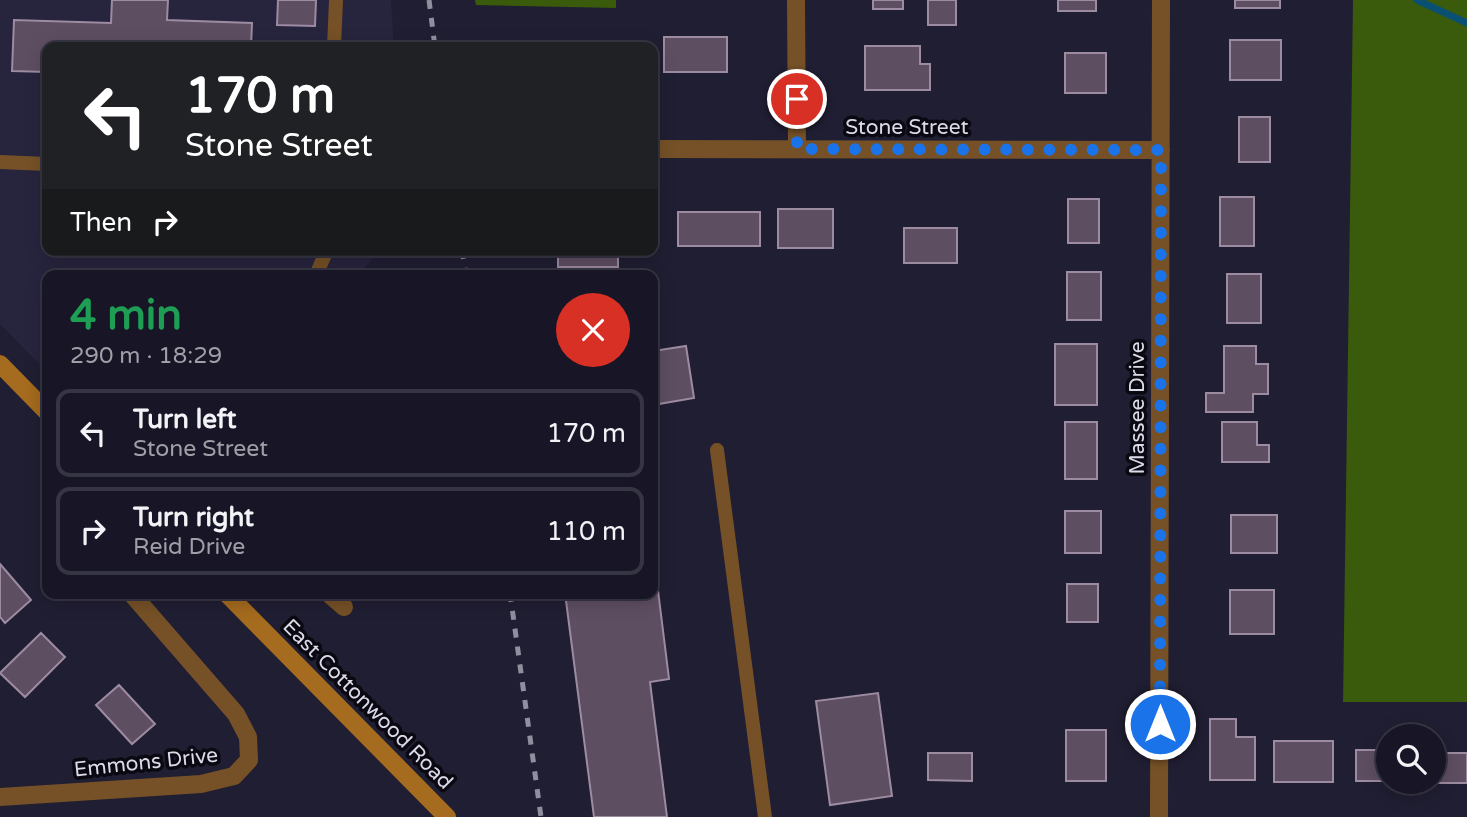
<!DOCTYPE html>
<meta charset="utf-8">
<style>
:root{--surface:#181626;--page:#252332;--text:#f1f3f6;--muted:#9f9fa7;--line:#363543}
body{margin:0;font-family:"Varela Round",sans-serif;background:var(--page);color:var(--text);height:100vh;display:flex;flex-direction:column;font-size:26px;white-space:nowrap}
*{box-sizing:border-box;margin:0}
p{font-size:23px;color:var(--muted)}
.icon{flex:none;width:38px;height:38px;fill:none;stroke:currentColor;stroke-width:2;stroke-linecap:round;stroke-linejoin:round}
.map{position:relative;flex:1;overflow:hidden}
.sheet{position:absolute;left:42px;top:270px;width:616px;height:329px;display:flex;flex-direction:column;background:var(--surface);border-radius:14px;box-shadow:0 4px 18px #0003,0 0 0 2px var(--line)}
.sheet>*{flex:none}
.banner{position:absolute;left:42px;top:42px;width:616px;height:214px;border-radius:14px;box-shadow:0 4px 18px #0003,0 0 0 2px var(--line);background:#202124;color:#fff;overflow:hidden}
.controls{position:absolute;left:1376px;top:724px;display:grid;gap:14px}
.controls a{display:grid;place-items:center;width:70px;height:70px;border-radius:50%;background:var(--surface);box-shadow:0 4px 18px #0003,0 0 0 2px var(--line);font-size:35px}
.pin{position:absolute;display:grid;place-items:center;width:60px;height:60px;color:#fff;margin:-30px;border:4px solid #fff;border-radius:50%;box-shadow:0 2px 7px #0007}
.me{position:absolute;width:77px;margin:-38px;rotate:0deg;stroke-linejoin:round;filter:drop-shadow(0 0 5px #0008)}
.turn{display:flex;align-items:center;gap:24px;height:147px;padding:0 28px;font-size:32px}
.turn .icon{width:91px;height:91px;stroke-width:2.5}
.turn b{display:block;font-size:49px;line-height:60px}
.then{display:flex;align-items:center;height:66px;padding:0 28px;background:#0003;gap:14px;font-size:26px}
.round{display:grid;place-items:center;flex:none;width:74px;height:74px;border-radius:37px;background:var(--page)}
.headline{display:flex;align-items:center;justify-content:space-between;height:119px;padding:0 28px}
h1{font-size:42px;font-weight:700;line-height:52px;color:#1e9e55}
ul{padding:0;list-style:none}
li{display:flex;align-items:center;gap:21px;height:88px;margin:0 14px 10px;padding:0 14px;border:4px solid var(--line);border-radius:14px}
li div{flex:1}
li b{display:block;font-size:26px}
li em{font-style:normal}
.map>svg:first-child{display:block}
.built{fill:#27243e}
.forest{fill:#3a5a0c}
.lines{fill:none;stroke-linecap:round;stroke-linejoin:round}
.stream{stroke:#0a5074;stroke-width:7}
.building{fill:#5e4e62;stroke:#9d8ba1;stroke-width:2}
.lane{stroke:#765127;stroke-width:14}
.street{stroke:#765127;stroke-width:18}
.secondary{stroke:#a56b1e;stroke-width:18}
.rail{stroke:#908e9f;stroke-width:5;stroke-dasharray:9 9;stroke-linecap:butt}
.route{stroke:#1a73e8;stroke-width:12;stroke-dasharray:0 21.6}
.labels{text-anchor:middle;stroke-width:7;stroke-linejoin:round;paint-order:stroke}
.street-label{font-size:21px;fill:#dbdae8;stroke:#0a0912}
</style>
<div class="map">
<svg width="1467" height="817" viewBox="0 0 1467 817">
<rect width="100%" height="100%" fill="#201e32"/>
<path class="built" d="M0,0H391L394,47H47V250H381L358,275H47V372L0,324Z"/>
<path class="forest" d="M475,0H616V8L476,5Z
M1353,0H1467V702H1343Z"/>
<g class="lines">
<path class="stream" d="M1417,0L1467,23"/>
</g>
<path class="building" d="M112,0H168L167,20L252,23L251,47H47V72L12,71L14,20L111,23Z
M278,0H316L315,26L277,25Z
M873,0H903V9H873Z
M928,0H956V25H928Z
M1058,0H1096V11H1058Z
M1235,0H1280V8H1235Z
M664,37H727V72H664Z
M1230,40H1281V80H1230Z
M865,46H920V64H930V90H865Z
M1065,53H1106V93H1065Z
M1239,117H1270V162H1239Z
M1220,197H1254V246H1220Z
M1068,199H1099V243H1068Z
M778,209H833V248H778Z
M678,212H760V246H678Z
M904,228H957V263H904Z
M558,250H618V267H558Z
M1067,272H1101V320H1067Z
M1227,274H1261V323H1227Z
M1055,344H1097V405H1055Z
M686,346L694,398L653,405V351Z
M1224,346H1256V364H1268V394H1253V412H1206V393H1224Z
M1065,422H1097V479H1065Z
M1222,422H1257V445H1269V462H1222Z
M1065,511H1101V553H1065Z
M1231,515H1277V553H1231Z
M653,550L669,679L650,682L667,817H594L565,593H653Z
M0,564L31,600L5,623L0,617Z
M1067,584H1098V622H1067Z
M1230,590H1274V634H1230Z
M41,633L65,657L25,697L0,673Z
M119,685L155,724L132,744L96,705Z
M878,693L892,796L830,805L816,701Z
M1210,719H1236V737H1255V780H1210Z
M1066,730H1106V781H1066Z
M1274,741H1333V782H1274Z
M1356,750H1388V781H1356Z
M928,753H972V781L928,780Z
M1433,753H1467V783H1433Z"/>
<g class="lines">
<path class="lane" d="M334,47L336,0
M0,162L47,164
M316,275L327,250
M717,450L765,817"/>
<path class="street" d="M796,0L797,149
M653,149L1161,150
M328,593L344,607
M0,797L201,784L234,776L249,760L248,737L236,714L131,593
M1159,817L1161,0"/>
<path class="secondary" d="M0,364L47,412
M226,593L447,817"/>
<path class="rail" d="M429,0L435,47
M462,250L466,275
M510,593L541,817"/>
</g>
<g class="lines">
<path class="route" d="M797,99V149L1161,150L1160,724"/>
</g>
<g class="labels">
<g class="street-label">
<text x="907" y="134">Stone Street</text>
<text transform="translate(1137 408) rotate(-90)" y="7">Massee Drive</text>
<text transform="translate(368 704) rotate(45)" y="7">East Cottonwood Road</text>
<text transform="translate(146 762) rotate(-6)" y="7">Emmons Drive</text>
</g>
</g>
</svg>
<div class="controls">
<a><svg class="icon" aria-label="search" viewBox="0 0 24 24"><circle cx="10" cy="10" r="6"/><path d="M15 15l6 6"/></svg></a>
</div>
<div class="pin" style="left:797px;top:99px;background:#d93025"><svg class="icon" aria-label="arrive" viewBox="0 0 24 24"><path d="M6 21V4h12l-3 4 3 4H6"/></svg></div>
<svg class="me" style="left:1160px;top:724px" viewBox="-20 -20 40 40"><circle r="17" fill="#1a73e8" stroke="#fff" stroke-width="3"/><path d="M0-11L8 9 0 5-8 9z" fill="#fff"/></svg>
<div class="banner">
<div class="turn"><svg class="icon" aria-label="left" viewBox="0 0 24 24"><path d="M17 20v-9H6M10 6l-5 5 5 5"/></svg><div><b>170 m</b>Stone Street</div></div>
<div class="then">Then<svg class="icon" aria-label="right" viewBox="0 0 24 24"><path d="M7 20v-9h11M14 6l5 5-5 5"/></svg></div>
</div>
<section class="sheet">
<div class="headline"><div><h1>4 min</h1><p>290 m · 18:29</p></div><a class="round" style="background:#d93025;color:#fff"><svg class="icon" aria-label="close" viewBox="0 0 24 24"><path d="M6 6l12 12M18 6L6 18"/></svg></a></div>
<ul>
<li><svg class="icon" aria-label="left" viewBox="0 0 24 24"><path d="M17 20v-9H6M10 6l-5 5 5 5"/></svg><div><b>Turn left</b><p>Stone Street</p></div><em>170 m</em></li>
<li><svg class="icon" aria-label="right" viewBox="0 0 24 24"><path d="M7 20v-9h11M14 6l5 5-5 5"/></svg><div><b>Turn right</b><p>Reid Drive</p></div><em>110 m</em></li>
</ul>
</section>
</div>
